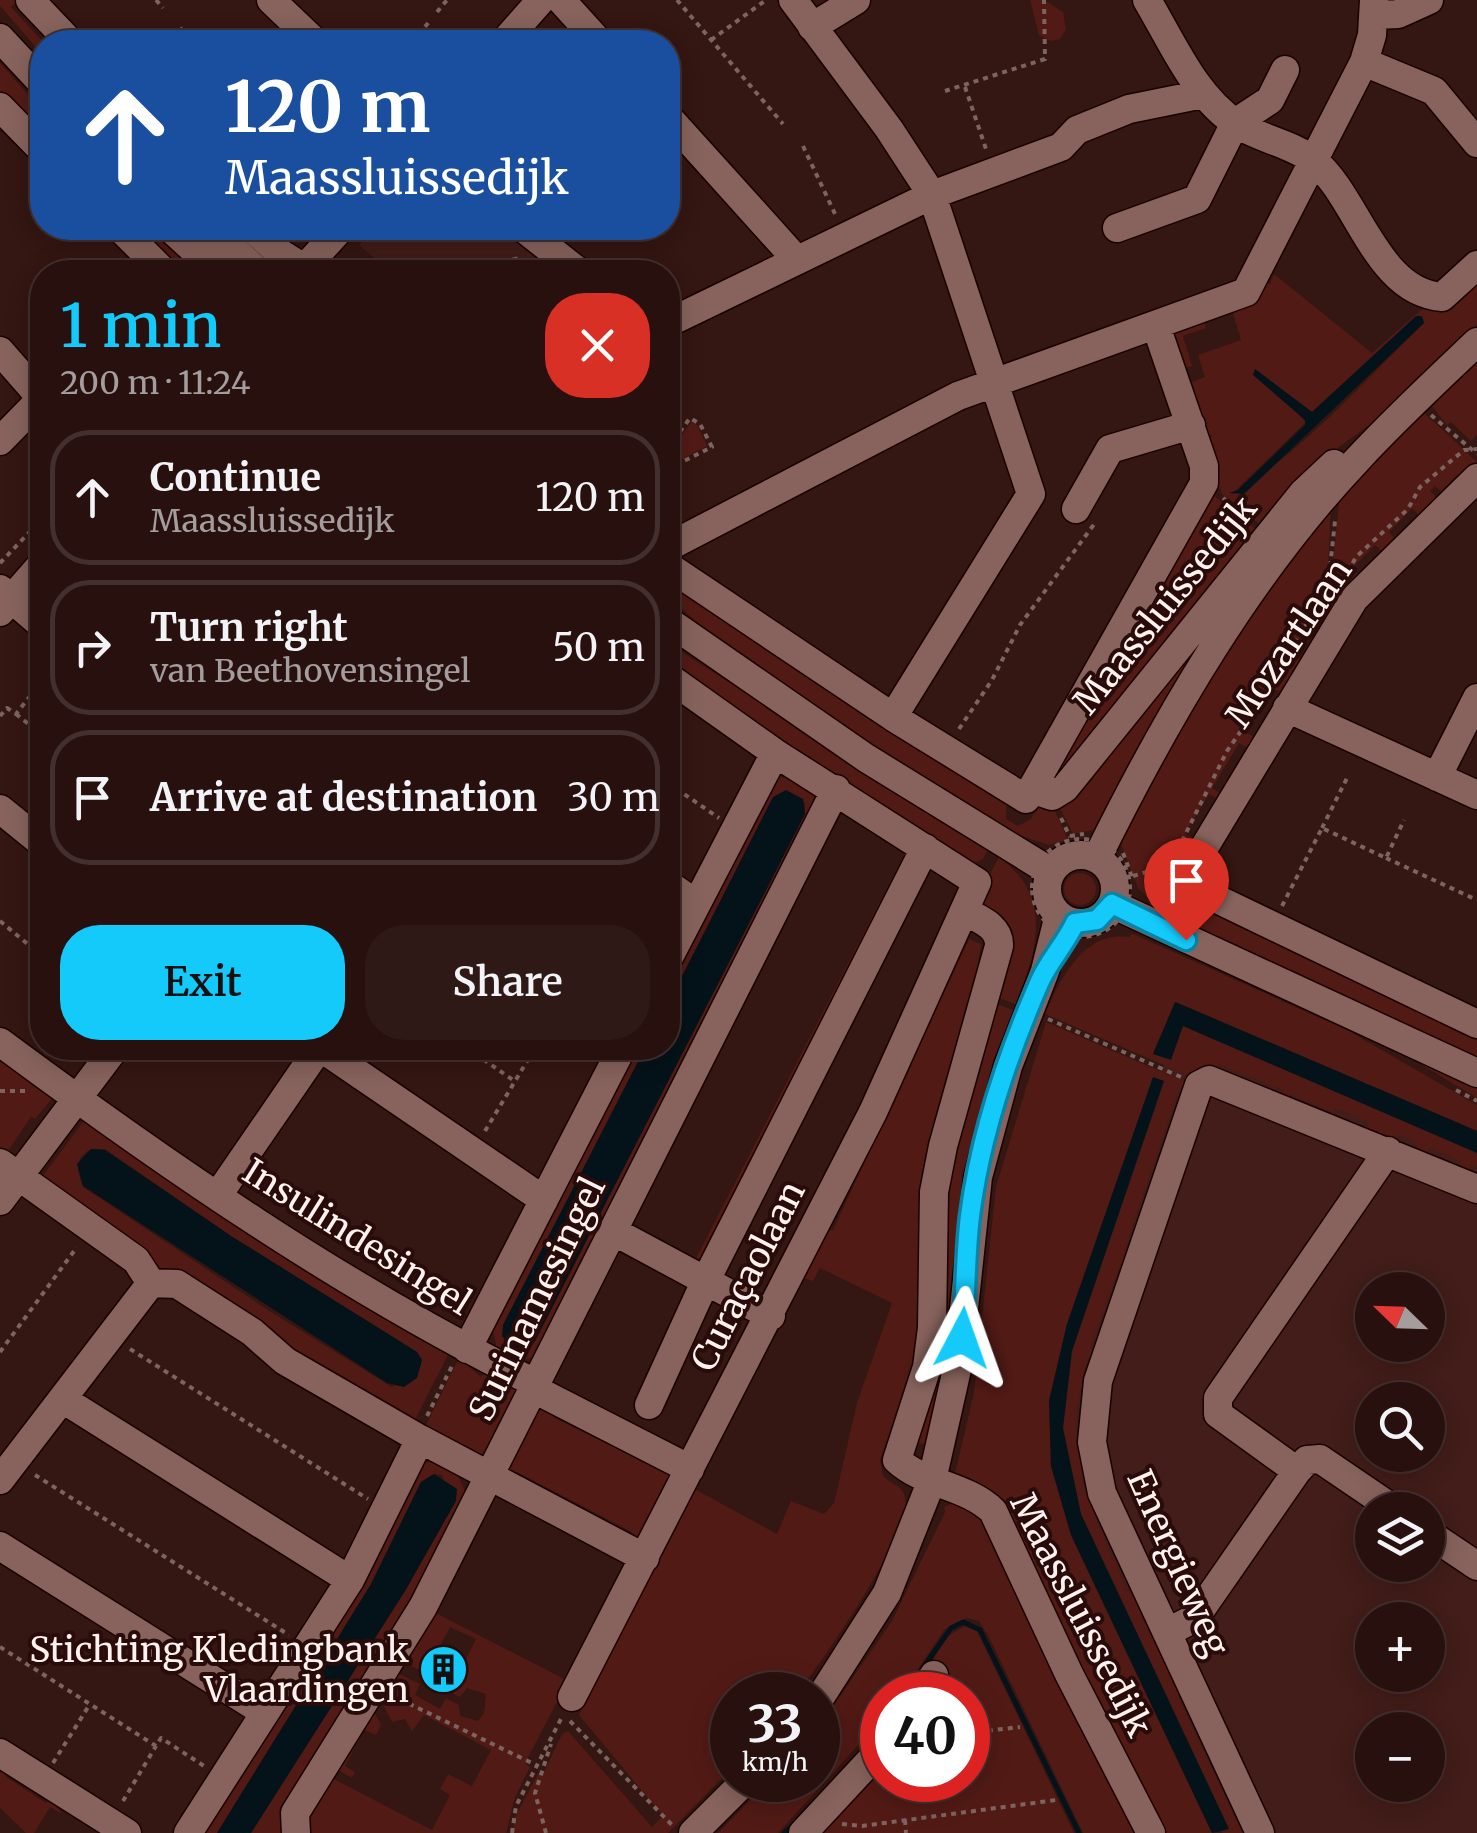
<!DOCTYPE html>
<meta charset="utf-8">
<style>
:root{--surface:#27100e;--page:#2f1917;--text:#f1f3f6;--muted:#a49d9e;--line:#43302e;--accent:#14cafb}
body{margin:0;font-family:Merriweather,serif;background:var(--page);color:var(--text);height:100vh;display:flex;flex-direction:column;font-size:38px;white-space:nowrap}
*{box-sizing:border-box;margin:0}
p{font-size:32px;color:var(--muted)}
.icon{flex:none;width:55px;height:55px;fill:none;stroke:currentColor;stroke-width:2;stroke-linecap:round;stroke-linejoin:round}
.map{position:relative;flex:1;overflow:hidden}
.details{position:absolute;left:30px;top:260px;width:650px;height:800px;display:flex;flex-direction:column;background:var(--surface);border-radius:40px;box-shadow:0 5px 25px #0003,0 0 0 2px var(--line)}
.details>*{flex:none}
.top-card{position:absolute;left:30px;top:30px;width:650px;height:210px;border-radius:40px;box-shadow:0 5px 25px #0003,0 0 0 2px var(--line);background:#1a4fa0;color:#fff;overflow:hidden}
.needle{width:65px;rotate:293deg}
.buttons{position:absolute;left:1355px;top:1272px;display:grid;gap:20px}
.buttons a{display:grid;place-items:center;width:90px;height:90px;border-radius:50%;background:var(--surface);box-shadow:0 5px 25px #0003,0 0 0 2px var(--line);font-size:50px}
.speed{position:absolute;left:710px;top:1672px;display:flex;gap:20px;font-size:50px;font-weight:700;text-align:center}
.speed>*{display:grid;place-content:center;width:130px;height:130px;border-radius:50%;background:var(--surface);box-shadow:0 5px 25px #0003,0 0 0 2px var(--line);line-height:1}
.speed small{font-size:25px;font-weight:400}
.speed .limit{border:15px solid #d22;background:#fff;color:#111}
.pin{position:absolute;display:grid;place-items:center;width:85px;height:85px;color:#fff;margin:-102px -42px;border-radius:50% 50% 50% 0;rotate:-45deg;box-shadow:0 0 10px #0007}
.pin .icon{rotate:45deg}
.me{position:absolute;width:110px;margin:-55px;rotate:4deg;stroke-linejoin:round;filter:drop-shadow(0 0 8px #0008)}
.turn{display:flex;align-items:center;gap:35px;height:210px;padding:0 30px;font-size:45px}
.turn .icon{width:130px;height:130px;stroke-width:2.5}
.turn b{display:block;font-size:70px;line-height:85px}
.round{display:grid;place-items:center;flex:none;width:105px;height:105px;border-radius:40px;background:var(--page)}
.head{display:flex;align-items:center;justify-content:space-between;height:170px;padding:0 30px}
h1{font-size:60px;font-weight:600;line-height:75px;color:var(--accent)}
.button{display:flex;gap:20px;margin-top:auto;padding:20px 30px}
.button a{flex:1;height:115px;border-radius:40px;background:var(--accent);color:#111;font-size:40px;font-weight:600;line-height:115px;text-align:center}
.button a+a{background:var(--page);color:var(--text)}
ul{padding:0;list-style:none}
li{display:flex;align-items:center;gap:30px;height:135px;margin:0 20px 15px;padding:0 10px;border:5px solid var(--line);border-radius:40px}
li div{flex:1}
li b{display:block;font-size:38px}
li em{font-style:normal}
.map>svg:first-child{display:block}
.built{fill:#421d19;fill-rule:evenodd}
.green{fill:#521a15;fill-rule:evenodd}
.water{fill:#041319}
.lines{fill:none;stroke-linecap:round;stroke-linejoin:round}
.stream{stroke:#041319;stroke-width:5}
.minor-casing{stroke:#1a0201;stroke-width:31}
.path{stroke:#7c6461;stroke-width:4;stroke-dasharray:5 5;stroke-linecap:butt}
.minor{stroke:#88635d;stroke-width:28}
.route-casing{stroke:#0d83a3;stroke-width:25}
.route{stroke:#14cafb;stroke-width:18}
.labels{text-anchor:middle;stroke-width:8;stroke-linejoin:round;paint-order:stroke}
.street-label{font-size:35px;fill:#fef1ef;stroke:#290c09}
.poi-label{font-size:35px;fill:#fef1ef;stroke:#290c09;text-anchor:end}
</style>
<div class="map">
<svg width="1477" height="1833" viewBox="0 0 1477 1833">
<rect width="100%" height="100%" fill="#341612"/>
<path class="built" d="M374,228H498L508,236L514,229L568,272H507L499,266L493,272H391L359,245Z
M1180,1015L1477,1139V1833H1222L1073,1514L1057,1396ZM1372,1290H1428V1345H1372ZM1372,1400H1428V1455H1372ZM1372,1510H1428V1565H1372ZM1372,1620H1428V1675H1372ZM1372,1730H1428V1785H1372Z"/>
<path class="green" d="M0,0H18L11,7L43,42L42,54L0,6Z
M1030,0H1044L1063,12L1066,29L1060,39L1051,41L1039,35Z
M0,63L42,110V142L0,97Z
M125,228H152L197,272H172Z
M1477,272V325L1390,410L1310,468L1261,525L1222,494L1204,441L1213,436L1207,434L1187,391L1194,389L1192,382L1205,377L1198,355L1241,340L1233,313L1221,317L1218,308L1257,280L1270,284L1274,274L1372,353L1421,310H1433L1422,300ZM1419,315L1424,323C1363,382 1304,451 1231,495L1306,422L1255,370L1312,412Z
M1204,321L1206,328L1183,336L1192,366L1185,368L1174,337L1177,331Z
M1477,352V435L1471,441L1451,422L1447,425L1427,400Z
M1419,408L1477,462V468L1464,481L1457,475L1441,491L1435,486L1430,491L1442,503L1424,520L1412,508L1389,532L1400,544L1387,556L1375,545L1352,568L1363,580L1334,620L1329,607L1340,491Z
M691,422L697,425L707,446L668,467V454Z
M1310,489L1097,829L1073,834L1056,800Z
M1213,495L1257,530L1055,781L1051,779Z
M1331,502L1325,635L1309,626L1293,655L1307,664L1288,696L1273,688L1246,732L1260,741L1254,751L1239,743L1212,788L1227,798L1224,802L1209,794L1185,833L1199,843L1191,901L1477,1028V1062L1161,911L1138,888L1121,844L1221,651Z
M668,573L1006,802V819L1018,826L1031,819L1039,805L1053,807L1068,840L1049,845L1015,834L819,710L712,636L668,596Z
M668,643L988,850L983,859L969,866L668,672Z
M789,777L819,797L538,1355L522,1361L497,1350L491,1321L631,1048H645L503,1325L508,1345H532L535,1341L805,814V802L773,797L668,1004V976L765,786L774,778Z
M906,851L913,855L703,1267L694,1262Z
M999,857C1053,897 1038,948 1016,1004L993,996L986,917L978,896Z
M1064 889a16 16 0 1 1 32 0a16 16 0 1 1-32 0Z
M1131,933L1347,1030L1477,1105V1131L1176,1002L1153,1053L1182,1026L1477,1153V1167L1471,1165L1466,1177L1457,1173L1462,1161L1430,1147L1425,1159L1413,1154L1417,1142L1398,1134L1393,1145L1366,1132L1369,1122L1335,1108L1333,1112L1291,1094L1288,1100L1283,1098L1285,1091L1219,1064L1216,1070L1194,1078L1045,1014C1061,978 1084,930 1130,937Z
M969,939L981,944L913,1373L880,1459L883,1476C890,1483 903,1486 905,1497C913,1532 820,1665 796,1695H732V1768L668,1833H513L514,1819L538,1774H543L562,1734L568,1731L652,1827L663,1816L579,1715L691,1487L777,1534L791,1501L824,1514L834,1503L857,1403L892,1303L820,1268L813,1281L804,1278L827,1231L833,1230Z
M991,1002L1013,1010L991,1074L961,1196L951,1313L928,1446L909,1439L940,1215Z
M1046,1022L1190,1084L1188,1091L1179,1089L1125,1248L1132,1252L1128,1265L1120,1263L1090,1348L1098,1351L1095,1359L1087,1357L1076,1412V1450H1084L1088,1473L1080,1476L1113,1561L1122,1558L1116,1566L1128,1593L1136,1590L1146,1612L1141,1615L1148,1629L1153,1627L1185,1695L1178,1698L1236,1820L1243,1818L1247,1833H1223L1229,1828L1081,1514L1063,1428L1072,1351L1164,1082L1153,1078L1067,1324L1049,1401L1051,1466L1071,1535L1212,1833H1158L955,1473L974,1393L996,1187Z
M1386,1043L1477,1084V1098Z
M0,1052L54,1096L35,1119L31,1117L6,1154L0,1150Z
M91,1120L446,1350L448,1355L415,1420L160,1277L38,1182L83,1122ZM91,1149H105L231,1236L417,1352L421,1366L392,1387L271,1312L83,1187C77,1171 74,1158 91,1149Z
M459,1358L481,1377L484,1374L516,1390L518,1398L488,1457L479,1459L460,1450L462,1445L423,1431Z
M545,1405L553,1417L660,1470L669,1468L672,1475L641,1536L634,1539L632,1532L517,1472L510,1475L507,1469L540,1406Z
M438,1460L458,1475L466,1494L412,1596L419,1600L286,1833H251L405,1591L452,1507L442,1475L434,1474L421,1482L371,1584L327,1656L323,1653L328,1635L419,1465Z
M956,1501L981,1509L1137,1833H1083L989,1637L979,1621L967,1618L944,1630L901,1695H882V1719L778,1833H718L770,1780H818V1728L892,1621L945,1512L944,1507Z
M434,1612L568,1681L525,1763L530,1767L515,1797L506,1833H302L326,1775L432,1830L450,1795L440,1789L448,1774L472,1786L491,1750L424,1715L412,1731L405,1719L392,1722L380,1699L397,1673L420,1684L415,1695L440,1709L446,1698L459,1705L460,1716L478,1721L484,1713L486,1694L467,1688L460,1697L450,1692L476,1639L450,1627L430,1665L423,1662L419,1670L404,1662Z
M965,1626L977,1631L1074,1833H788L882,1732V1780H968V1695H910L948,1636Z
M323,1640L317,1655L324,1660L217,1833H199Z
M374,1712L381,1725L376,1735L364,1730L345,1766L355,1772L352,1778L336,1769Z
M5,1767L9,1770L6,1777L46,1803L51,1796L61,1803L58,1808L62,1814L50,1807L34,1833H26L0,1808V1773Z"/>
<path class="water" d="M1416,316H1422L1424,323L1244,494L1229,493L1238,490L1305,425V420L1253,375L1255,369L1312,412Z
M786,790L803,799L805,814L535,1341L525,1349L511,1347L502,1336L503,1325L645,1048H668V1004L773,797Z
M1175,1002L1477,1131V1153L1183,1026L1171,1060L1153,1054Z
M1153,1077L1164,1081L1072,1351L1063,1428L1081,1514L1229,1829L1212,1833L1071,1535L1051,1466L1049,1401L1067,1324Z
M91,1149L105,1150L231,1236L417,1352L422,1360L417,1378L404,1387L387,1383L83,1186L77,1164Z
M434,1474L457,1489L456,1501L405,1591L251,1833H217L371,1584L421,1482Z"/>
<g class="lines">
<path class="stream" d="M923,1668L951,1628L963,1622L980,1630L1079,1833
M865,1746L882,1726
M784,1833L793,1825"/>
<defs>
<path id="minor" d="M30,0L70,42
M271,0L315,42
M561,0L599,42
M793,0L889,129L932,195L1031,494L893,717
M1147,0C1172,42 1195,97 1237,124C1260,139 1293,144 1314,161C1358,197 1376,292 1442,297L1477,265
M1375,15L1398,14L1429,0
M812,27L856,0
M0,38L42,83
M504,42L541,0
M1364,62L1434,91L1477,143
M0,107L42,150
M668,117L796,259
M120,228L164,272
M170,228L218,272
M211,228L258,272
M252,228L277,251L310,272
M523,228L579,272
M1117,228L1197,199L1235,123L1270,100L1285,70
M301,272L341,228
M668,323L932,195L1061,147L1077,130L1129,109L1203,94
M0,351L42,399
M0,441L42,398
M1477,478L1354,599L1190,871V886L1477,1024
M1076,509L1110,449L1191,425
M668,547L958,396L1246,292L1364,62L1372,35L1374,0
M668,566L893,717L1026,799L1204,483V466L1156,326
M0,589L42,625
M0,612L42,564
M668,621L866,758L1051,872
M1287,708L1477,795
M1437,777L1477,698
M1031,789L1052,796L1065,788L1303,493L1334,464
M0,809L42,843
M1047 889a34 34 0 1 1 68 0a34 34 0 1 1-68 0Z
M1097,858C1166,718 1250,573 1358,459C1396,418 1437,380 1477,342
M668,884L696,904
M1112,904L1477,1073
M964,911C979,919 1000,926 999,946L943,1146L934,1192L932,1328L927,1367L897,1460C924,1485 966,1485 993,1511L1069,1674L1151,1833
M668,959L775,753
M0,1042C167,1166 341,1286 527,1379L534,1389L690,1469
M321,1048L544,1200
M1388,1151L1218,1398V1414L1297,1471L1307,1460L1320,1459L1395,1510
M0,1163L136,1260L151,1283L177,1284L252,1332L285,1361L420,1439L645,1558
M218,1195L319,1048
M0,1201L115,1048
M613,1231L771,1316
M467,1349L622,1048
M64,1400L350,1580
M649,1405L705,1282L925,848
M0,1480L151,1283
M1428,1533L1477,1566
M0,1546L264,1712
M1168,1632L1195,1618L1297,1471
M921,1695L934,1675
M572,1697L873,1112L977,882L775,753L668,677
M818,1701L887,1593L932,1480L958,1365L978,1177L1008,1066L1045,971L1059,915
M0,1753L127,1833
M188,1833L350,1580L420,1439
M296,1833L295,1813L423,1607L836,789
M693,1833L746,1780
M803,1833L882,1748
M1260,1833L1102,1493L1092,1442L1098,1381L1199,1085L1209,1080L1477,1189"/>
</defs>
<use href="#minor" class="minor-casing"/>
<path class="path" d="M156,0L163,8
M677,0L783,124
M437,12L447,0
M180,28L195,42
M711,40L766,0
M412,42L429,22
M965,87L986,149
M945,91L1045,59L1044,0
M803,146L837,218
M493,263L520,258L528,263
M1431,415L1477,454
M668,448L690,418L700,424L712,447L668,469
M668,497L677,515
M1223,498L1250,521
M0,563L42,519
M1348,572L1356,557L1408,509L1420,487L1464,450L1477,449
M1327,596L1335,521
M1288,662L1298,634L1318,611
M16,714L42,735
M0,716L7,708L16,714L42,681
M959,729L992,680L1020,625L1095,523
M668,783L719,818
M1061,818L1070,837
M1322,828L1347,778
M1070,836L1084,834
M1032 888a49 49 0 1 1 98 0a49 49 0 1 1-98 0Z
M1182,841L1227,751L1275,682
M1123,853L1132,877
M1386,858L1477,900
M1133,876L1167,866
M1282,906L1322,828L1386,858L1404,820
M0,921L42,956
M1048,1019L1181,1077
M467,1048L513,1080
M1456,1090L1477,1101
M0,1091H29
M485,1131L535,1048
M130,1349L368,1499
M0,1352L77,1247
M427,1416L452,1366
M35,1475L289,1635
M0,1647L156,1746L161,1738L204,1766
M391,1695L536,1765
M570,1721L672,1825
M968,1733L1020,1727
M53,1763L90,1704
M123,1801L156,1746
M905,1820L906,1833
M842,1824L862,1826L1056,1800
M512,1833L516,1806L563,1715
M546,1833L535,1793L551,1744"/>
<use href="#minor" class="minor"/>
</g>
<g class="lines">
<defs>
<path id="route" d="M962,1338C966,1298 965,1257 970,1216C980,1137 1008,1054 1040,981C1049,961 1065,944 1075,923L1097,920L1112,904L1186,940"/>
</defs>
<use href="#route" class="route-casing"/>
<use href="#route" class="route"/>
</g>
<defs>
<symbol id="building-disc" viewBox="-11 -11 22 22"><circle r="9.5" fill="#14cafb" stroke="#290c09"/><path d="M-4-6H4V6H1V3H-1V6H-4ZM-2.5-4.3h1.7v1.8h-1.7ZM.8-4.3h1.7v1.8H.8ZM-2.5-1h1.7V.8h-1.7ZM.8-1h1.7V.8H.8Z" fill="#111"/></symbol>
</defs>
<g fill-rule="evenodd">
<use href="#building-disc" x="416" y="1642" width="55" height="55"/>
</g>
<g class="labels">
<g class="street-label">
<text transform="translate(1165 605) rotate(-51)" y="12">Maassluissedijk</text>
<text transform="translate(1289 643) rotate(-56)" y="12">Mozartlaan</text>
<text transform="translate(357 1237) rotate(32)" y="12">Insulindesingel</text>
<text transform="translate(748 1276) rotate(-63)" y="12">Curaçaolaan</text>
<text transform="translate(537 1299) rotate(-64)" y="12">Surinamesingel</text>
<text transform="translate(1178 1563) rotate(66)" y="12">Energieweg</text>
<text transform="translate(1081 1615) rotate(63)" y="12">Maassluissedijk</text>
</g>
<g class="poi-label">
<text x="409" y="1662">Stichting Kledingbank<tspan x="409" dy="40">Vlaardingen</tspan></text>
</g>
</g>
</svg>
<div class="buttons">
<a><svg class="needle" viewBox="-14 -14 28 28"><path d="M0-13l5 13h-10z" fill="#e53935"/><path d="M0 13l5-13h-10z" fill="#a49d9e"/></svg></a>
<a><svg class="icon" aria-label="search" viewBox="0 0 24 24"><circle cx="10" cy="10" r="6"/><path d="M15 15l6 6"/></svg></a>
<a><svg class="icon" aria-label="layers" viewBox="0 0 24 24"><path d="M12 4l9 5-9 5-9-5zM3 14l9 5 9-5"/></svg></a>
<a>+</a>
<a>−</a>
</div>
<div class="speed"><div>33<small>km/h</small></div><div class="limit">40</div></div>
<div class="pin" style="left:1186px;top:940px;background:#d93025"><svg class="icon" aria-label="arrive" viewBox="0 0 24 24"><path d="M6 21V4h12l-3 4 3 4H6"/></svg></div>
<svg class="me" style="left:962px;top:1338px" viewBox="-20 -20 40 40"><path d="M0-17L14 15 0 8-14 15z" fill="#14cafb" stroke="#fff" stroke-width="4"/></svg>
<div class="top-card">
<div class="turn"><svg class="icon" aria-label="ahead" viewBox="0 0 24 24"><path d="M12 20V5M6 11l6-6 6 6"/></svg><div><b>120 m</b>Maassluissedijk</div></div>
</div>
<section class="details">
<div class="head"><div><h1>1 min</h1><p>200 m · 11:24</p></div><a class="round" style="background:#d93025;color:#fff"><svg class="icon" aria-label="close" viewBox="0 0 24 24"><path d="M6 6l12 12M18 6L6 18"/></svg></a></div>
<ul>
<li><svg class="icon" aria-label="ahead" viewBox="0 0 24 24"><path d="M12 20V5M6 11l6-6 6 6"/></svg><div><b>Continue</b><p>Maassluissedijk</p></div><em>120 m</em></li>
<li><svg class="icon" aria-label="right" viewBox="0 0 24 24"><path d="M7 20v-9h11M14 6l5 5-5 5"/></svg><div><b>Turn right</b><p>van Beethovensingel</p></div><em>50 m</em></li>
<li><svg class="icon" aria-label="arrive" viewBox="0 0 24 24"><path d="M6 21V4h12l-3 4 3 4H6"/></svg><div><b>Arrive at destination</b></div><em>30 m</em></li>
</ul>
<div class="button"><a>Exit</a><a>Share</a></div>
</section>
</div>
